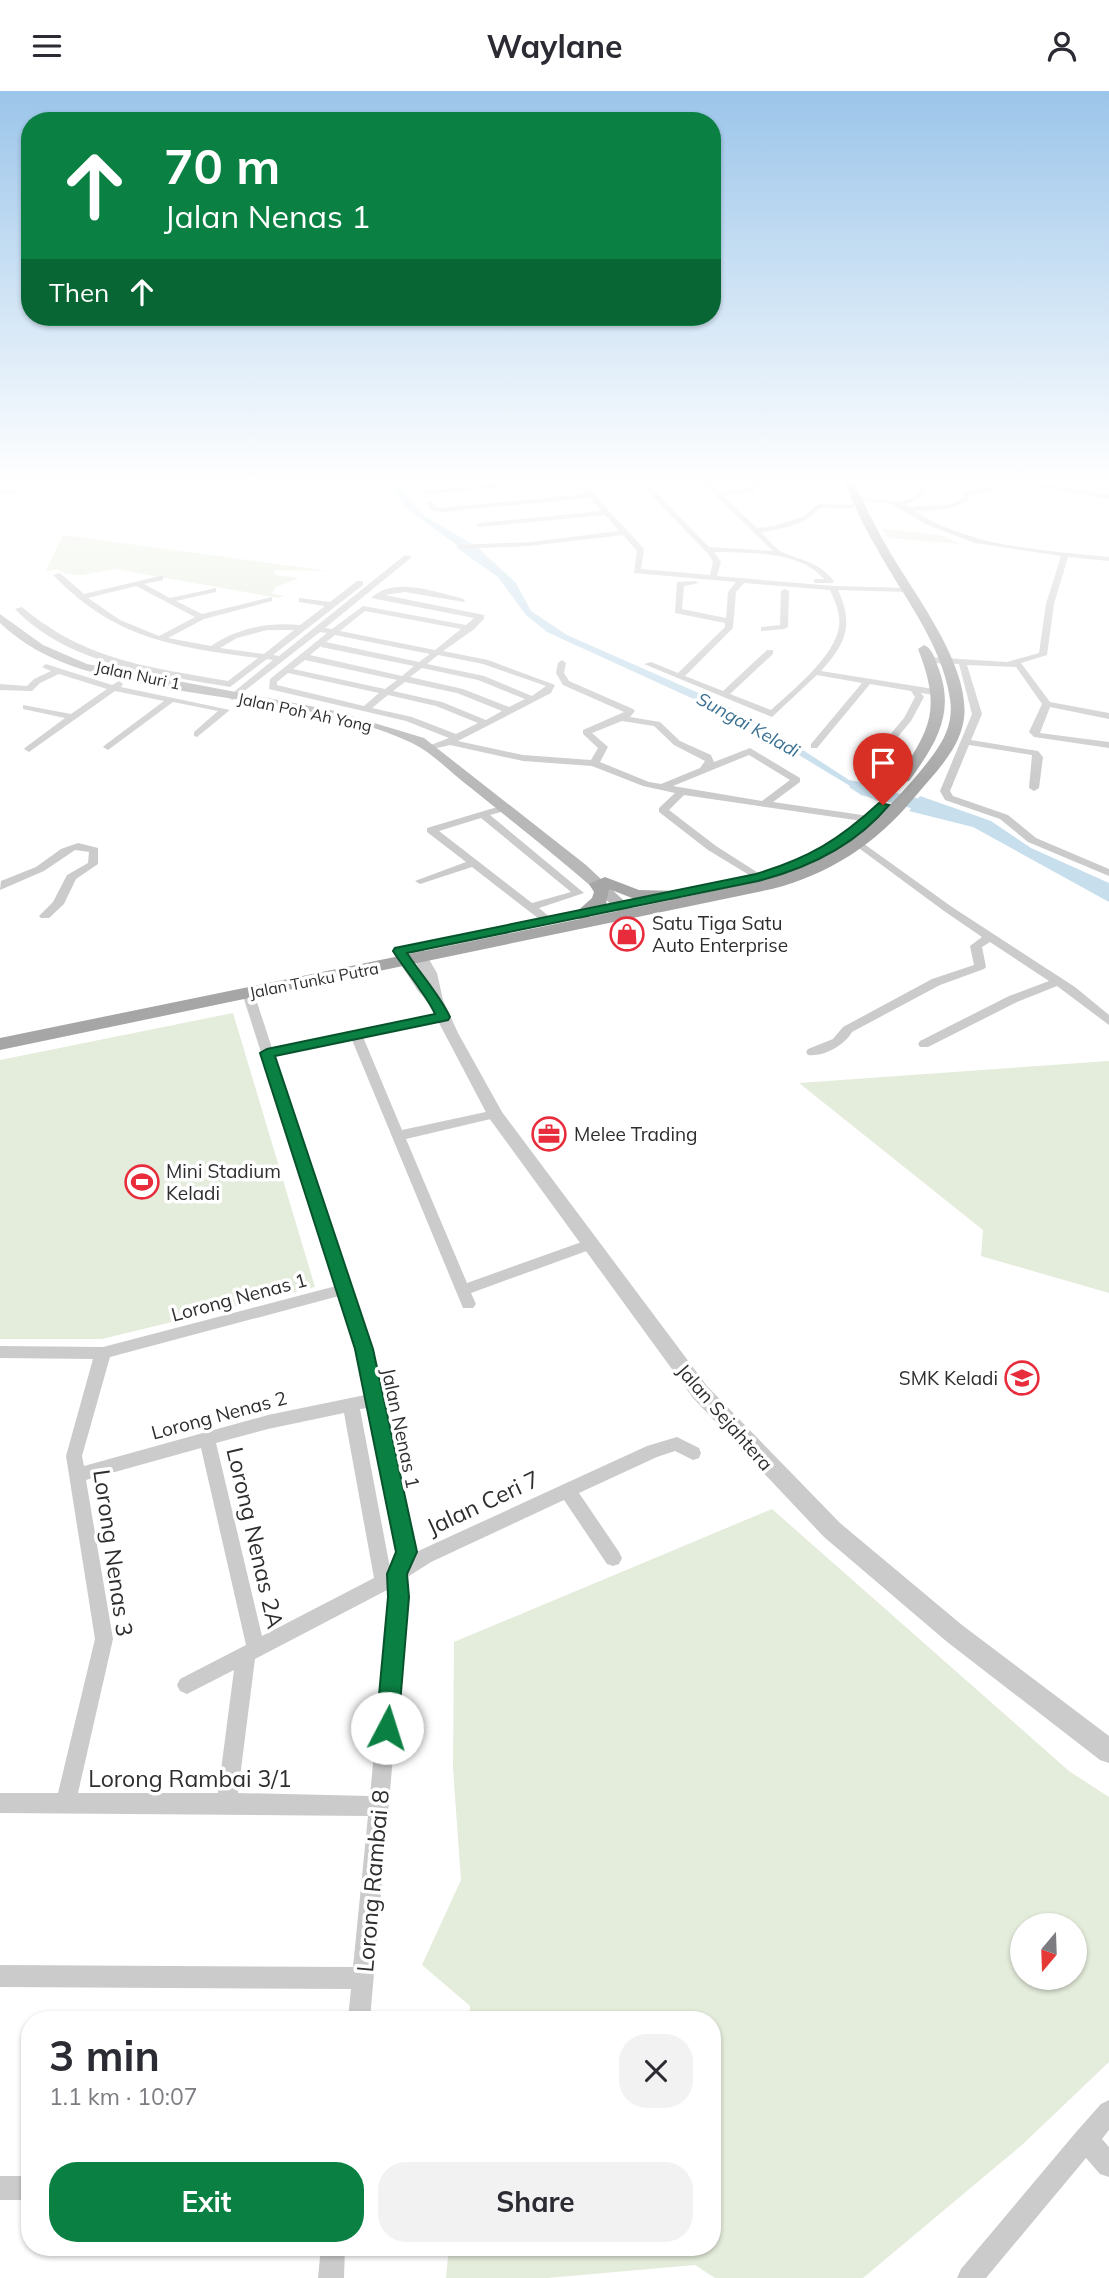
<!DOCTYPE html>
<meta charset="utf-8">
<style>
:root{--surface:#fff;--page:#f2f2f3;--text:#2b2b33;--muted:#7c7c81;--accent:#0b8043}
body{margin:0;font-family:Mulish,sans-serif;background:var(--page);color:var(--text);height:100vh;display:flex;flex-direction:column;font-size:26px;white-space:nowrap}
*{box-sizing:border-box;margin:0}
p{font-size:23px;color:var(--muted)}
.icon{flex:none;width:38px;height:38px;fill:none;stroke:currentColor;stroke-width:2;stroke-linecap:round;stroke-linejoin:round}
.map{position:relative;flex:1;overflow:hidden}
.sheet{position:absolute;left:21px;top:1920px;width:700px;height:245px;display:flex;flex-direction:column;background:var(--surface);border-radius:28px;box-shadow:0 2px 5px #0004}
.sheet>*{flex:none}
.guide{position:absolute;left:21px;top:21px;width:700px;height:214px;border-radius:28px;box-shadow:0 2px 5px #0004;background:#0b8043;color:#fff;overflow:hidden}
.needle{width:46px;rotate:199deg}
.fabs{position:absolute;left:1010px;top:1822px;display:grid;gap:14px}
.fabs a{display:grid;place-items:center;width:77px;height:77px;border-radius:50%;background:var(--surface);box-shadow:0 2px 5px #0004;font-size:35px}
.pin{position:absolute;display:grid;place-items:center;width:60px;height:60px;color:#fff;margin:-72px -30px;border-radius:50% 50% 50% 0;rotate:-45deg;box-shadow:0 0 7px #0007}
.pin .icon{rotate:45deg}
.me{position:absolute;width:77px;margin:-38px;rotate:5deg;stroke-linejoin:round;filter:drop-shadow(0 0 5px #0008)}
.turn{display:flex;align-items:center;gap:24px;height:147px;padding:0 28px;font-size:32px}
.turn .icon{width:91px;height:91px;stroke-width:2.5}
.turn b{display:block;font-size:49px;line-height:60px}
.then{display:flex;align-items:center;height:66px;padding:0 28px;background:#0003;gap:14px;font-size:26px}
.round{display:grid;place-items:center;flex:none;width:74px;height:74px;border-radius:28px;background:var(--page)}
.summary{display:flex;align-items:center;justify-content:space-between;height:119px;padding:0 28px}
h1{font-size:42px;font-weight:700;line-height:52px}
.primary-button{display:flex;gap:14px;margin-top:auto;padding:14px 28px}
.primary-button a{flex:1;height:80px;border-radius:28px;background:var(--accent);color:#fff;font-size:28px;font-weight:700;line-height:80px;text-align:center}
.primary-button a+a{background:var(--page);color:var(--text)}
header{display:flex;justify-content:space-between;align-items:center;height:91px;padding:0 28px;background:var(--surface);font-size:32px;font-weight:700}
.map>svg:first-child{display:block}
.green{fill:#e4ecdb;fill-rule:evenodd}
.water{fill:#c7deec}
.lines{fill:none;stroke-linecap:round;stroke-linejoin:round}
.river{fill:#c7deec;fill-rule:evenodd}
.minor{fill:#cbcbcb;fill-rule:evenodd}
.tertiary{fill:#cbcbcb;fill-rule:evenodd}
.secondary{fill:#b8b8b8;fill-rule:evenodd}
.primary{fill:#a6a6a6;fill-rule:evenodd}
.route{fill:#0b8043;stroke:#07532c;stroke-width:2}
.labels{text-anchor:middle;stroke-width:7;stroke-linejoin:round;paint-order:stroke}
.far-street-label{font-size:16px;fill:#2e2e2e;stroke:#fff}
.far-water-label{font-size:18px;font-style:italic;fill:#3a7091;stroke:#fff}
.poi-label{font-size:19px;fill:#2e2e2e;stroke:#fff;text-anchor:start}
.street-label{font-size:19px;fill:#2e2e2e;stroke:#fff}
.near-street-label{font-size:23px;fill:#2e2e2e;stroke:#fff}
</style>
<header><svg class="icon" aria-label="menu" viewBox="0 0 24 24"><path d="M4 6h16M4 12h16M4 18h16"/></svg>Waylane<svg class="icon" aria-label="person" viewBox="0 0 24 24"><circle cx="12" cy="8" r="4"/><path d="M4 21q1-7 8-7t8 7"/></svg></header>
<div class="map">
<svg width="1109" height="2187" viewBox="0 0 1109 2187">
<rect width="100%" height="100%" fill="#fff"/>
<path class="green" d="M882,438L942,444L959,453L888,447Z
M63,444L328,480L274,479L276,484L299,487L276,496L272,502L284,505L278,507L115,478L82,484L66,483L58,478L46,480Z
M233,922L315,1196L102,1248H0V969Z
M1109,970V1202L981,1165L983,1139L799,992Z
M772,1418L1069,1680L1109,1706V1971L1023,2053L863,2187H715L695,2174L547,2187H446L449,2156H712V1928H469L470,1915L422,1874L461,1789L453,1677L454,1551ZM1022,1834H1074V1886H1022Z"/>
<path class="water" d="M387,389H394L425,425L472,453L458,455L406,417Z
M476,455L516,492L531,520L567,544L719,611L780,644L849,689L888,696L877,710L865,704L746,632L547,541L526,524L497,485L458,458Z
M920,705L991,730L1031,757L1109,792V811L973,736L909,720Z"/>
<g class="lines">
<path class="river" d="M856,692L925,709L949,720L941,725L861,704L849,696Z"/>
<path class="minor" d="M493,389H516L494,393L491,391Z
M574,389H581L644,458L641,478L710,484L713,471L710,465L637,389H644L709,456L773,460L700,389H707L719,401L750,397L754,389H760L755,400L723,405L757,437L775,435L804,425L818,413L854,414L852,417H820C805,434 783,438 761,441C768,448 777,460 786,463C806,470 820,473 834,490L833,492H814V488H824C799,459 749,462 714,461L721,471L717,485L833,495L910,497L911,499L907,501L838,499C854,535 846,552 821,580L940,599L944,602L940,605L921,602L924,606L911,630L866,684H860V680L904,627L915,606L911,600L870,593L817,657H811V653L862,592L817,584L772,626L644,573L651,571L678,582L725,536V532L675,522L677,491L695,490L699,492L684,495L682,518L726,527L728,501L736,491L634,482L637,460L623,444L530,455L460,458L456,456L460,454L530,451L619,440L605,424L479,436L475,434L479,432L601,420L590,407L441,421L430,419L427,411L432,410L435,416L441,417L586,403ZM744,492L830,499C835,510 841,523 839,536C835,565 792,600 771,619L730,603L773,563V559H767L723,600L685,585L733,537L736,501Z
M817,389H823L826,400H822Z
M884,389H905L896,396Z
M1002,389H1019L1109,404V408Z
M496,393L498,396L424,403L421,401Z
M990,396L992,399L969,404L968,410L949,418L914,420C973,457 1042,459 1109,466V470L1068,466L1054,513L1047,564L1021,572L1050,611L1109,622V628L1050,616L1040,642L1109,651V657L1034,646L1029,641L1042,613L1016,576L967,574L982,623L971,649L1038,660L1043,666L1039,697L1034,700L1029,697L1032,664L969,654L950,700L953,705L1008,724L1036,747L1109,778V785L1028,751L1000,728L945,709L940,700L972,623L959,573L929,572L925,569L929,566L1007,571L1039,562L1046,513L1061,465L975,452L925,433L892,413L854,408L857,406L899,411L915,406L923,398L926,400L919,408L904,414L907,416L948,414L962,408L963,402Z
M14,398L16,401L0,403V399Z
M405,464L412,466L325,537L332,538L363,515L466,534L474,527L371,507C394,485 434,501 461,507L465,509L464,511L405,501L385,504L484,524V528L473,539L443,560L488,569L555,594L551,602L458,650L523,664L591,669L598,657L583,643V639L624,621L563,594L556,582L558,572L562,569L566,572L564,582L569,590L633,618L635,620L630,626L660,631L680,650L711,664L714,671L750,657L800,687V691L773,711L869,725L874,728L869,731L684,704L669,719L716,755L763,785L764,787L759,790L708,759L659,721V717L675,702L643,695L592,675L523,670L450,654L428,659V655L449,647L406,630L269,598L270,588L327,542L320,541L233,609L230,608V604L273,569L267,568L230,596C156,583 70,575 15,518L22,516C86,570 149,576 228,590L258,567C174,556 115,548 53,484L60,482L84,503L160,485H163V489L144,493L170,507L216,497V501L176,510L202,523L272,506V510L204,528L168,547L211,555C238,537 268,531 300,534L325,515L299,511V507L330,511L357,490H363V494L273,564L279,565ZM136,495L195,526L159,545L120,529L88,507ZM365,520L461,538L435,559L340,540ZM267,539H294L264,563L220,557L237,547ZM335,544L430,563L419,571L326,551ZM321,555V556L414,575L402,585L310,564ZM438,564L483,573L546,595L532,605L484,585L427,573ZM305,569L397,589L385,598L293,578ZM422,577L478,589L525,608L509,616L463,598L410,586ZM288,582L379,602L364,615L277,594V591ZM405,591L457,602L502,620L486,629L442,611L393,600ZM388,604L436,615L478,632L456,643L412,626L372,617ZM622,630L654,635L674,654L705,670L700,677L661,693L649,691L600,671L608,656L592,642ZM749,664L790,689L762,710L673,695Z
M785,498L789,500L788,536L784,538L761,540V536L780,534L781,500Z
M46,573L112,594L119,590L123,593L121,596L230,619L197,646L194,645V641L218,620L173,611L108,659L103,656L105,654L164,610L115,600L29,661L24,658L26,656L65,627L23,618V614L71,623L107,598L59,583L40,592L32,600L0,599V593L27,595L34,588L51,580L42,576Z
M504,714L508,715V719L490,724L584,802L539,817L551,827V831H543L472,776L420,793L415,790L466,771L427,741V737ZM481,727L571,801L532,812L439,740Z
M860,750L952,816L1075,896L1109,924V934L1057,895L1017,911L928,956H920L918,953L920,950L1009,905L1049,890L990,851L982,856L986,876L984,878L940,894L852,941C844,955 823,966 808,964L806,961L808,958L833,948L843,936L932,888L974,874L970,855L982,846L944,820L856,755L855,753Z
M78,752L98,757V773L76,788L64,813L49,827H41L39,825L53,811L67,784L88,772L89,761L75,759L44,780L0,799L1,790L36,776L61,758Z
M248,898L254,902L272,957L443,922L447,923L449,926L447,929L363,946L402,1039L495,1019L502,1023L495,1027L406,1048L467,1192L590,1148L595,1149L597,1153L595,1157L471,1202L476,1213L473,1217H463L352,949L275,964L372,1258L414,1462L647,1355L677,1346L699,1357L701,1362L699,1367L693,1369L675,1360L657,1366L579,1402L619,1461L622,1467L619,1473L613,1475L607,1473L564,1409L431,1471L406,1487L407,1506L370,1928H348L351,1898L0,1896V1874L353,1876L368,1725L0,1722V1702H58L95,1548L66,1365L93,1268L0,1267V1255L103,1256L336,1195L242,902ZM339,1205L356,1258L365,1304L268,1324L84,1375L82,1365L110,1266ZM368,1317L397,1461L390,1477L360,1318ZM344,1322L374,1487L262,1545L216,1352L268,1338ZM201,1357L246,1554L180,1588L177,1594L180,1600L187,1603L234,1579L218,1702H78L113,1548L86,1389ZM389,1498L370,1705L238,1702L255,1568Z
M1109,2009V2039L1102,2048L1109,2056V2086L1100,2083L1086,2067L986,2187H957L961,2178L1077,2040L1101,2013Z
M0,2085H30V2109H0Z
M321,2156H345L344,2187H318Z"/>
<path class="tertiary" d="M415,852L420,853L437,882L443,909L458,942L502,1021L707,1295L840,1432L962,1534L1109,1645V1672L1100,1669L946,1550L824,1446L693,1307L489,1027L428,911L418,900L392,860L394,857H404L423,886L408,856Z"/>
<path class="secondary" d="M0,523L43,554L87,573L331,619L424,647L586,774L638,823L630,828L625,826C576,780 523,739 471,697C452,683 433,662 412,652C338,617 240,611 159,596C101,585 44,574 0,532Z"/>
<path class="primary" d="M843,389H853C864,412 874,434 887,456C913,502 975,579 963,633C957,662 931,686 913,708C876,753 828,784 772,798L0,959V947L580,828L574,823L592,807L594,801L589,793L605,786L639,799L680,800V807C795,783 839,776 918,683C936,661 955,639 950,608C942,552 902,504 876,456C863,435 854,412 843,389ZM609,798L637,809H671L589,826L606,813Z
M924,554C932,557 935,568 938,576C956,622 936,653 909,690L904,691L897,687C932,637 941,617 918,558Z"/>
</g>
<linearGradient id="sky" x2="0" y2="1"><stop stop-color="#9bc5ea"/><stop offset="0.56" stop-color="#fff"/><stop offset="1" stop-color="#fff" stop-opacity="0"/></linearGradient>
<rect width="1109" height="695" fill="url(#sky)"/>
<path class="route" d="M879,712L889,714C856,754 808,777 758,790L407,862C421,884 439,903 450,926L448,929L275,965L373,1258L417,1461L407,1483L409,1506L398,1637L395,1644L387,1648L379,1644L376,1637L388,1506L387,1483L396,1461L355,1258L260,962L267,958L435,923C427,905 405,879 393,860L395,857L756,783C809,767 839,749 879,712Z"/>
<defs>
<symbol id="shop-ring" viewBox="-11 -11 22 22"><circle r="9.5" fill="#fff" stroke="#e82c3b" stroke-width="1.5"/><path d="M-5-2.5h2.3a2.7 3.5 0 0 1 5.4 0H5L5.5 6h-11ZM-1.5-2.5h3a1.5 2.3 0 0 0-3 0Z" fill="#e82c3b"/></symbol>
<symbol id="office-ring" viewBox="-11 -11 22 22"><circle r="9.5" fill="#fff" stroke="#e82c3b" stroke-width="1.5"/><path d="M-6-3h4V-5.5h4V-3h4V5H-6ZM-1-4.5V-3h2v-1.5ZM-6 0V1H6V0Z" fill="#e82c3b"/></symbol>
<symbol id="stadium-ring" viewBox="-11 -11 22 22"><circle r="9.5" fill="#fff" stroke="#e82c3b" stroke-width="1.5"/><path d="M0-5a6.5 5 0 1 0 0 10a6.5 5 0 1 0 0-10ZM-3.5-1.8h7v3.6h-7Z" fill="#e82c3b"/></symbol>
<symbol id="school-ring" viewBox="-11 -11 22 22"><circle r="9.5" fill="#fff" stroke="#e82c3b" stroke-width="1.5"/><path d="M0-5L7-2L0 1L-7-2ZM-4 1L0 2.5L4 1V4Q0 6-4 4Z" fill="#e82c3b"/></symbol>
</defs>
<g fill-rule="evenodd">
<use href="#shop-ring" x="608" y="824" width="38" height="38"/>
<use href="#office-ring" x="530" y="1024" width="38" height="38"/>
<use href="#stadium-ring" x="123" y="1072" width="38" height="38"/>
<use href="#school-ring" x="1003" y="1268" width="38" height="38"/>
</g>
<g class="labels">
<g class="far-street-label">
<text transform="translate(138 584) rotate(12)" y="6">Jalan Nuri 1</text>
<text transform="translate(305 621) rotate(12)" y="6">Jalan Poh Ah Yong</text>
<text transform="translate(314 889) rotate(-11)" y="6">Jalan Tunku Putra</text>
</g>
<g class="far-water-label">
<text transform="translate(748 634) rotate(29)" y="6">Sungai Keladi</text>
</g>
<g class="poi-label">
<text x="652" y="839">Satu Tiga Satu<tspan x="652" dy="22">Auto Enterprise</tspan></text>
<text x="574" y="1050">Melee Trading</text>
<text x="166" y="1087">Mini Stadium<tspan x="166" dy="22">Keladi</tspan></text>
<text x="998" y="1294" text-anchor="end">SMK Keladi</text>
</g>
<g class="street-label">
<text transform="translate(239 1206) rotate(-15)" y="7">Lorong Nenas 1</text>
<text transform="translate(219 1324) rotate(-15)" y="7">Lorong Nenas 2</text>
<text transform="translate(725 1326) rotate(49)" y="7">Jalan Sejahtera</text>
<text transform="translate(401 1337) rotate(78)" y="7">Jalan Nenas 1</text>
</g>
<g class="near-street-label">
<text transform="translate(483 1412) rotate(-25)" y="8">Jalan Ceri 7</text>
<text transform="translate(255 1447) rotate(77)" y="8">Lorong Nenas 2A</text>
<text transform="translate(113 1462) rotate(82)" y="8">Lorong Nenas 3</text>
<text x="190" y="1696">Lorong Rambai 3/1</text>
<text transform="translate(373 1790) rotate(-85)" y="8">Lorong Rambai 8</text>
</g>
</g>
</svg>
<div class="fabs">
<a><svg class="needle" viewBox="-14 -14 28 28"><path d="M0-13l5 13h-10z" fill="#e53935"/><path d="M0 13l5-13h-10z" fill="#7c7c81"/></svg></a>
</div>
<div class="pin" style="left:883px;top:714px;background:#d93025"><svg class="icon" aria-label="arrive" viewBox="0 0 24 24"><path d="M6 21V4h12l-3 4 3 4H6"/></svg></div>
<svg class="me" style="left:387px;top:1637px" viewBox="-20 -20 40 40"><circle r="19" fill="#fff"/><path d="M0-13L10 11 0 6-10 11z" fill="#0b8043"/></svg>
<div class="guide">
<div class="turn"><svg class="icon" aria-label="ahead" viewBox="0 0 24 24"><path d="M12 20V5M6 11l6-6 6 6"/></svg><div><b>70 m</b>Jalan Nenas 1</div></div>
<div class="then">Then<svg class="icon" aria-label="ahead" viewBox="0 0 24 24"><path d="M12 20V5M6 11l6-6 6 6"/></svg></div>
</div>
<section class="sheet">
<div class="summary"><div><h1>3 min</h1><p>1.1 km · 10:07</p></div><a class="round"><svg class="icon" aria-label="close" viewBox="0 0 24 24"><path d="M6 6l12 12M18 6L6 18"/></svg></a></div>
<div class="primary-button"><a>Exit</a><a>Share</a></div>
</section>
</div>
